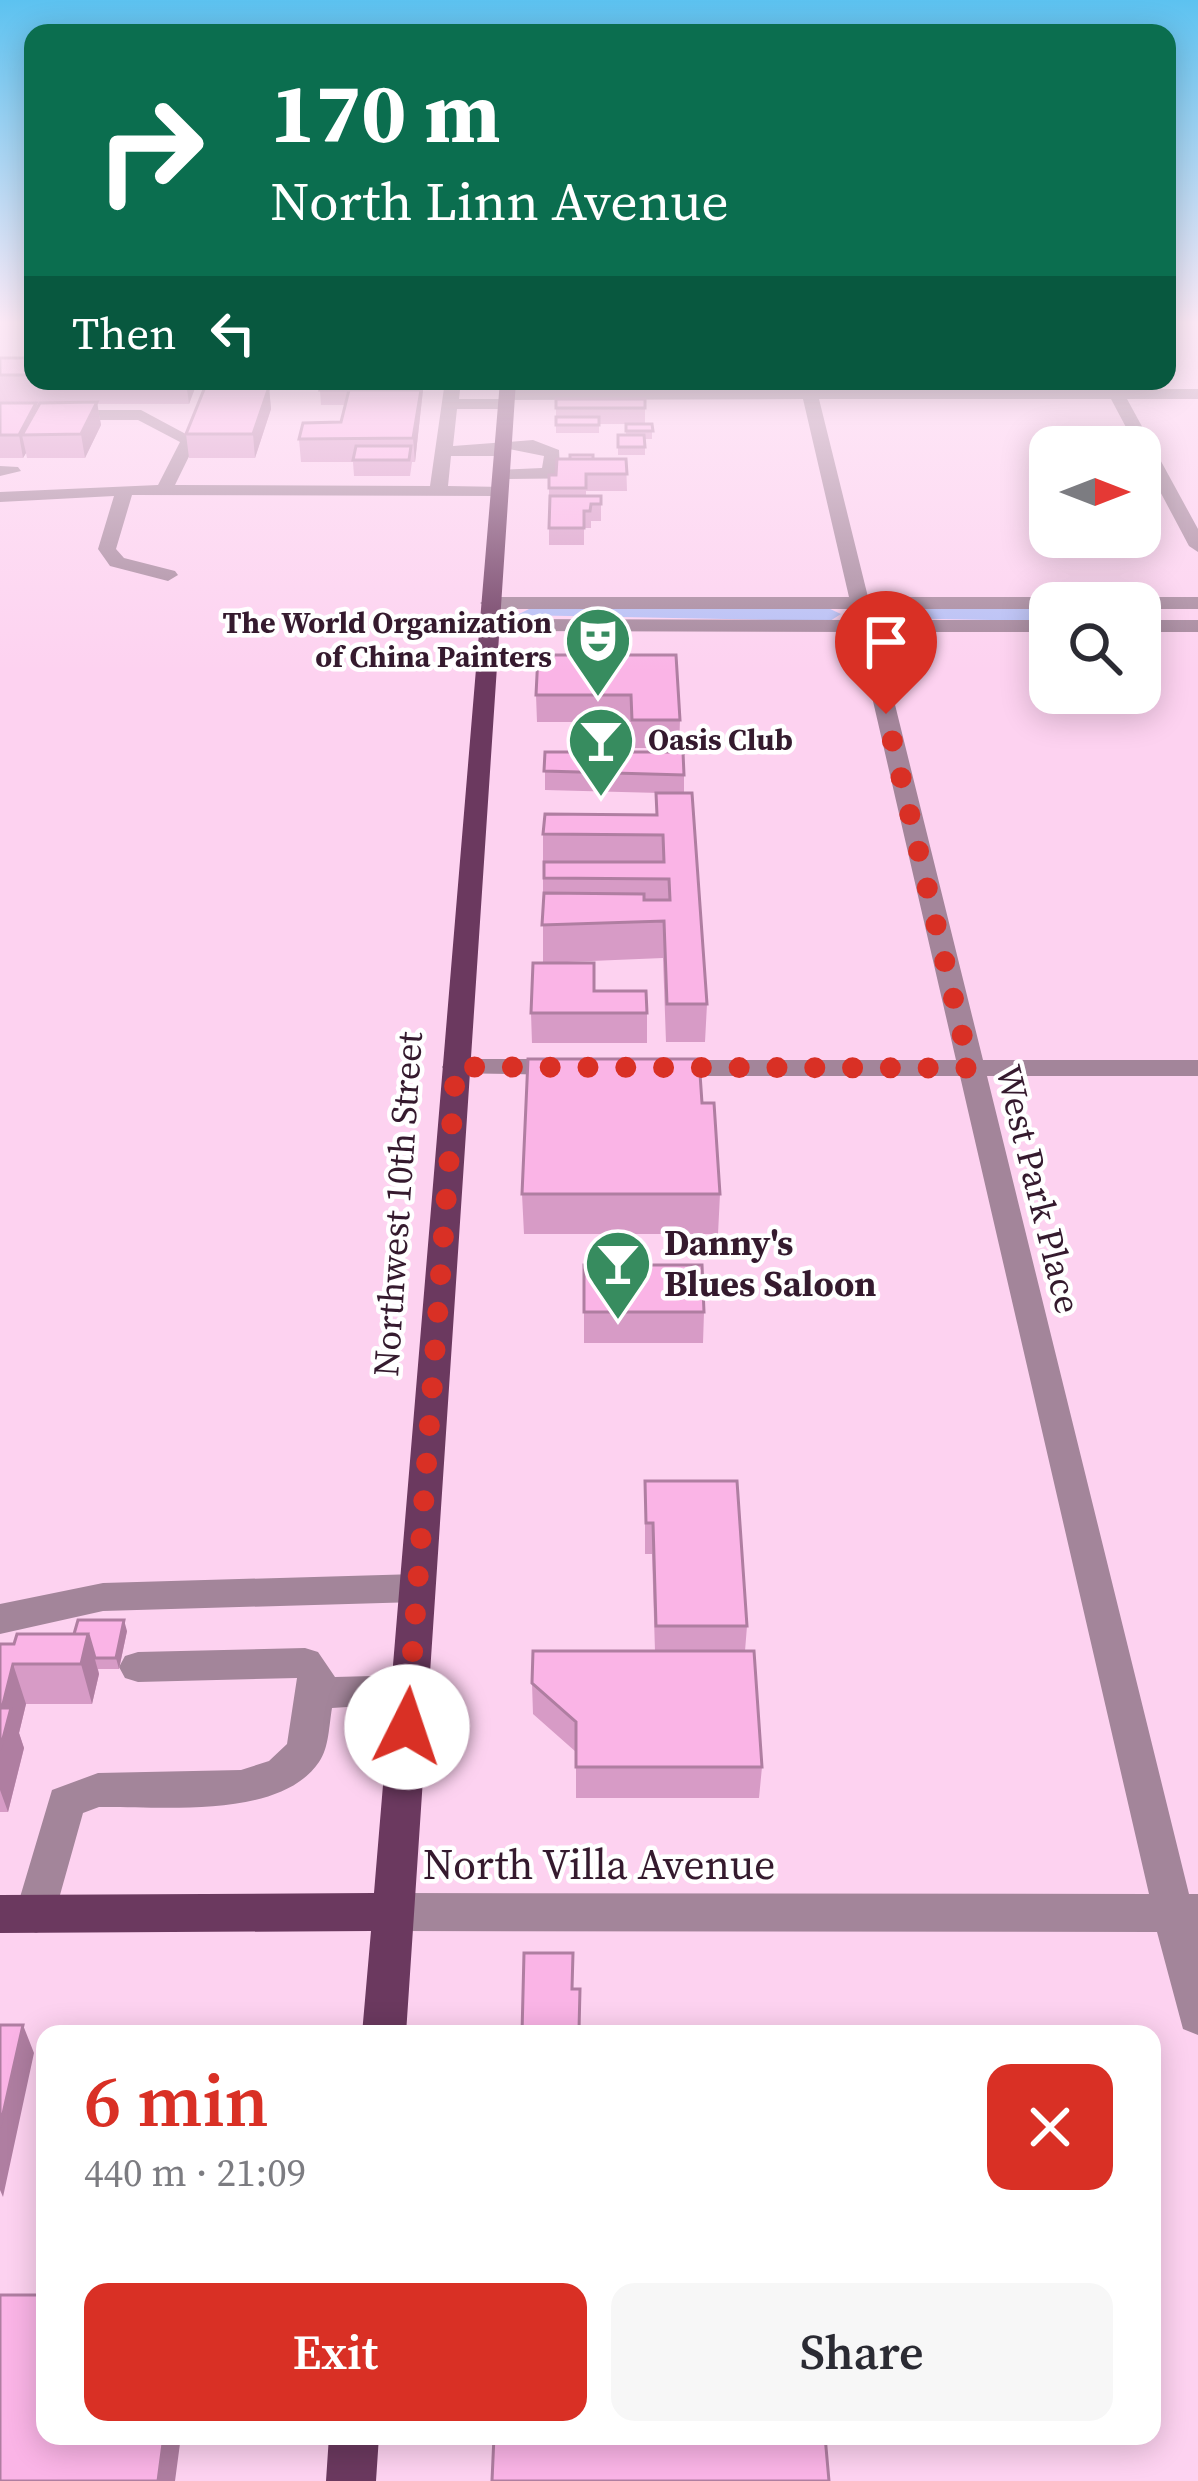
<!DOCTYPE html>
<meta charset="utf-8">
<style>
:root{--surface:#fff;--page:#f7f7f7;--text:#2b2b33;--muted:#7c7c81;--accent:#d93025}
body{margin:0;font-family:"Source Serif 4",serif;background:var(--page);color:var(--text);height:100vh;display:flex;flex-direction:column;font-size:45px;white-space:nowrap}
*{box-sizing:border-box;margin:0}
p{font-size:39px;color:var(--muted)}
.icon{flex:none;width:66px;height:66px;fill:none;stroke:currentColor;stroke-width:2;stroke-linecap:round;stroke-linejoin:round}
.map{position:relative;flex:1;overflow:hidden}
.sheet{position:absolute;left:36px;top:2025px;width:1125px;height:420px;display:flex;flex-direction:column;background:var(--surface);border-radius:24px;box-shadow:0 6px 30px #0003}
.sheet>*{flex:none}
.banner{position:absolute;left:24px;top:24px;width:1152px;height:366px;border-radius:24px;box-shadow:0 6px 30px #0003;background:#0b6e4f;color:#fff;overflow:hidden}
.needle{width:78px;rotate:90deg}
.controls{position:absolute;left:1029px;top:426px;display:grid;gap:24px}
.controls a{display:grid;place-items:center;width:132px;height:132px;border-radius:24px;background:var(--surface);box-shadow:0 6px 30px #0003;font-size:60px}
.pin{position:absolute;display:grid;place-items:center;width:102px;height:102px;color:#fff;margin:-123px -51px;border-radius:50% 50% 50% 0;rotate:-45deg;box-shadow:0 0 12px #0007}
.pin .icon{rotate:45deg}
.me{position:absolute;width:132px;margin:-66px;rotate:4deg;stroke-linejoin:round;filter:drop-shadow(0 0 9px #0008)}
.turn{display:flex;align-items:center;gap:42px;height:252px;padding:0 48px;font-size:54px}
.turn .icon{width:156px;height:156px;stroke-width:2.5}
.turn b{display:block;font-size:84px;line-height:102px}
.then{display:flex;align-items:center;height:114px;padding:0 48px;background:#0003;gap:24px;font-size:45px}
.round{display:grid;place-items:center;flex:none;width:126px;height:126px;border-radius:24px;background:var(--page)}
.head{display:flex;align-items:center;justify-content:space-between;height:204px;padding:0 48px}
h1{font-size:72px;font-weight:600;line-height:90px;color:var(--accent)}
.action{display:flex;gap:24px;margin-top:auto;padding:24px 48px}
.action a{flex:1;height:138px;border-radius:24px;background:var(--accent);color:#fff;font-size:48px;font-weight:600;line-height:138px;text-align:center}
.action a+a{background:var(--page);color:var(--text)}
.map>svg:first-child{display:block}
.green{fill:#b4bef5}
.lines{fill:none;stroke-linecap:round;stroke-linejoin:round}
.minor{fill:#a3859a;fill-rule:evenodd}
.major{fill:#6b395f;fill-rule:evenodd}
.wall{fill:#d79bc6}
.shaded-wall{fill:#af7ea1}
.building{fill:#fab4e6;stroke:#af7ea1;stroke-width:3}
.route{stroke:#d93025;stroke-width:21;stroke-dasharray:0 37.8}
.labels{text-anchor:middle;stroke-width:9;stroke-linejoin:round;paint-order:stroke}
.far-poi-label{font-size:30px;font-weight:bold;fill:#351a2e;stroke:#fff;text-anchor:end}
.street-label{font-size:36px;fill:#351a2e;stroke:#fff}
.poi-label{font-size:36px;font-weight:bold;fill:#351a2e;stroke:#fff;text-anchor:start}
.near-street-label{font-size:42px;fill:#351a2e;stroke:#fff}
</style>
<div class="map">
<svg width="1198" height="2481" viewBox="0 0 1198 2481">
<rect width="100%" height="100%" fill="#fdd2f0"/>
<path class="green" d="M531,608H828L841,614L830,621L517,615Z
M895,608H1050V621L886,618L885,611Z"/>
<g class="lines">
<path class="minor" d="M445,381H461L459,399H504L499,395L507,390H801L799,381H815L817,390L1106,389L1103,381H1117L1122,389H1198V399H1127L1198,529V552L1189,546L1111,399H819L868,597H1050L1060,603H1050V609H871L874,620H1050V632H877L983,1060H1198V1076H987L1189,1894H1198V2035L1183,2029L1157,1932L394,1931L379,1925L373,1912L379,1899L394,1893L1149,1894L960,1076H660L646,1068L660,1060H956L857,632L489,631L479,625L489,619L854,620L852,609H490L480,603L490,597H849L803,399L509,400L514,404L506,409H457L453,446L533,440L559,450L560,468H597L606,473L597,478L501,479L495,478V470L542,468L544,456L509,449L502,456H451L448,486L505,487L508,491L499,496L132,495L116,549L124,558L175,571L178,575L168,581L110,566L98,549L114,496L0,502V492L158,485L180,442L138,420H0V410H141L197,440L175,485L430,486Z
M0,466L18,467L21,471L0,476Z
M1140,597H1198V609H1140V603H1130Z
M1140,620H1198V632H1140Z
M456,1059H570L584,1067L570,1075L446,1073L442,1067L446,1061Z
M417,1574L430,1578L435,1588L430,1598L417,1602L103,1611L0,1634V1604L103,1583Z
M305,1648L318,1652L335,1677L410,1675L423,1680L429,1691L423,1702L332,1708C329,1725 329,1748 319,1762C280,1820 160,1806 99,1807L83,1813L51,1927L36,1933L21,1927L15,1914L52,1790L98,1773L241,1770L269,1761L287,1744L297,1678L138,1682L125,1678L119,1667L125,1656L138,1652Z"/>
<path class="major" d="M500,381H516L406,2034H362L371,1931L0,1933V1895L374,1893Z
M329,2436H379L376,2481H326Z"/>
</g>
<path class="wall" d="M0,358H33V381H194L195,388L189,404H97L101,425L85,458H27L26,453L23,458H0Z
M322,381H424L415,462H412L410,476H354L353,462H301L299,439L341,422L345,405H321L320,390Z
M552,381H622V385H552Z
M269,387L271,409L255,458H189L186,434Z
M556,399H645V424H652V439H645V455H618V435H626V424H599V433H556Z
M593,459H626L627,491H586V496H601V521H591V528H584V545H549V475H556Z
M676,655L680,720L679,748H632L631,722H537L536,695Z
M545,752L684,775V793L707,1004L705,1042H666L663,958L543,963V834L656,815L660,793L545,790Z
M594,991L647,1013V1043H532L531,1013Z
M702,1103L720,1194L718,1234H524L522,1194Z
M584,1265L704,1312L703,1343H584Z
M645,1481L747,1626L745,1651L762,1767L759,1798H576V1752L533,1714L532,1683L655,1651L652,1554H645Z
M127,1631L119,1669H98L99,1674L92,1704H26L19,1733L24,1748L8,1812H0V1644H14L74,1634Z"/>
<path class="shaded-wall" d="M186,381H194L195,388L189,404Z
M419,381H424L415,462L413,438L419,403Z
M269,387L271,409L255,458L253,434Z
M97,402L101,425L85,458L81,434Z
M36,403L40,426L22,435L26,453L23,458L19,435Z
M124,1620L127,1631L119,1669L116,1658Z
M88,1634L99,1674L92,1704L81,1664Z
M13,1664L26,1704L19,1733L24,1748L8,1812L0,1790V1750L2,1708Z
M23,2025L34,2053L3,2197L0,2190V2127Z
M164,2436H181L175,2481H158Z"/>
<path class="building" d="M0,358H33V375H0Z
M322,381H372V390H320Z
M372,381H419L418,386H371Z
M205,387H269L253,434H186Z
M349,390H421L413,438L299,439L303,423L341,422Z
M556,399H645V408H556Z
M97,402L81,434L22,435L40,403Z
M0,403H36L19,435H0Z
M556,417H599V425H556Z
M626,424H652L653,431H626Z
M618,435H644L645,447H618Z
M356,446H411L409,460H353Z
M570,455H593V459H570Z
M557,459H626L627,474H586V488H549V475H556Z
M550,496H601V504H591L590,511H584V528H549Z
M538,655H676L680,720H632L631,695H536Z
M545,752H683L684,775L544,771Z
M656,793H692L707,1004H667L664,921L542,925L544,893L644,894V900H670L669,879L544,878V862H664L663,835L543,834L545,814L657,815Z
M533,963H594V991H646L647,1013H531Z
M528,1059H699L702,1103H714L720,1194H522Z
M584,1265H702L704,1312H584Z
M645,1481H737L747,1626H656L653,1523H646Z
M78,1620H124L116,1658H95L88,1634H74Z
M17,1634H88L81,1664H13L2,1708H11L0,1750V1644H14Z
M533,1651H754L762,1767H576V1722L532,1683Z
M524,1953H573L572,1989H580L579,2030H728V2034H522Z
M0,2025H23L0,2127Z
M141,2027H226L225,2034H140Z
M0,2295H45V2436H164L158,2481H0Z
M494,2436H825L829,2481H492Z"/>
<linearGradient id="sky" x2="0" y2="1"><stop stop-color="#5cc2f0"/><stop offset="0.48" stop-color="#feebf8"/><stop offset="1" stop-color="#feebf8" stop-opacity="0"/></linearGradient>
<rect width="1198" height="672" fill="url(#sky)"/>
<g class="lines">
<path class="route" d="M407,1727L456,1067L970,1068L886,714"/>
</g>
<defs>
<symbol id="theatre-pin" viewBox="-11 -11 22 30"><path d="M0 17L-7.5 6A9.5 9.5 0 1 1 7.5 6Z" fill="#378c5f" stroke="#fff"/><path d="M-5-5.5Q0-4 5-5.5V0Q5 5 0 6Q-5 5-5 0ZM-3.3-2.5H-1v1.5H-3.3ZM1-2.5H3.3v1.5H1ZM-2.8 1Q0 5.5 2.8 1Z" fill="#fff"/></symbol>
<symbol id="bar-pin" viewBox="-11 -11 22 30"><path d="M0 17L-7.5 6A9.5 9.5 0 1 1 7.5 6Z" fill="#378c5f" stroke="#fff"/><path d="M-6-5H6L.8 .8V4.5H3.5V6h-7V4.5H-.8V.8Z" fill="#fff"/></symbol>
</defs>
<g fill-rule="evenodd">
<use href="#theatre-pin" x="560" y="602" width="76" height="104"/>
<use href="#bar-pin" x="563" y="702" width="76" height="104"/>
<use href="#bar-pin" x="580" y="1225" width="76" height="104"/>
</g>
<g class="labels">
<g class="far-poi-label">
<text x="552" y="633">The World Organization<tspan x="552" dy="34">of China Painters</tspan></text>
<text x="648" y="750" text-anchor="start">Oasis Club</text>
</g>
<g class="street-label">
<text transform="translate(1039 1189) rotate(76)" y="13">West Park Place</text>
<text transform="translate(397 1204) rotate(-86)" y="13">Northwest 10th Street</text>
</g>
<g class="poi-label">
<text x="664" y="1255">Danny's<tspan x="664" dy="41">Blues Saloon</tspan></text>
</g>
<g class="near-street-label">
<text x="599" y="1879">North Villa Avenue</text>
</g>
</g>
</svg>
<div class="controls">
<a><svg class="needle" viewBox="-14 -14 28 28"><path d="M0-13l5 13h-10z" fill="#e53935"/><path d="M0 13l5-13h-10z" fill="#7c7c81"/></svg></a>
<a><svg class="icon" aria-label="search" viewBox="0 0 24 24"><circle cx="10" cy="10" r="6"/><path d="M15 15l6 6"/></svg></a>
</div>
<div class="pin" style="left:886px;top:714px;background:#d93025"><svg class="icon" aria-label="arrive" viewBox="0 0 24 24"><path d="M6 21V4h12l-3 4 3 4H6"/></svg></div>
<svg class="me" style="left:407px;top:1727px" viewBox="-20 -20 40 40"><circle r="19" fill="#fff"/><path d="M0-13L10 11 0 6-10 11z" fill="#d93025"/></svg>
<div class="banner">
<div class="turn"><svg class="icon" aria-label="right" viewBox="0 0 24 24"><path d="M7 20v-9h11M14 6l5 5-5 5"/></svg><div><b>170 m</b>North Linn Avenue</div></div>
<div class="then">Then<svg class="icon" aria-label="left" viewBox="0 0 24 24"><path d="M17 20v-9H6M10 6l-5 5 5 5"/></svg></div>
</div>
<section class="sheet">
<div class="head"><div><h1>6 min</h1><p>440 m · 21:09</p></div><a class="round" style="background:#d93025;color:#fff"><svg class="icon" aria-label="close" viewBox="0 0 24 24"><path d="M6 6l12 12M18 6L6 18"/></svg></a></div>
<div class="action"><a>Exit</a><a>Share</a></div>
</section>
</div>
